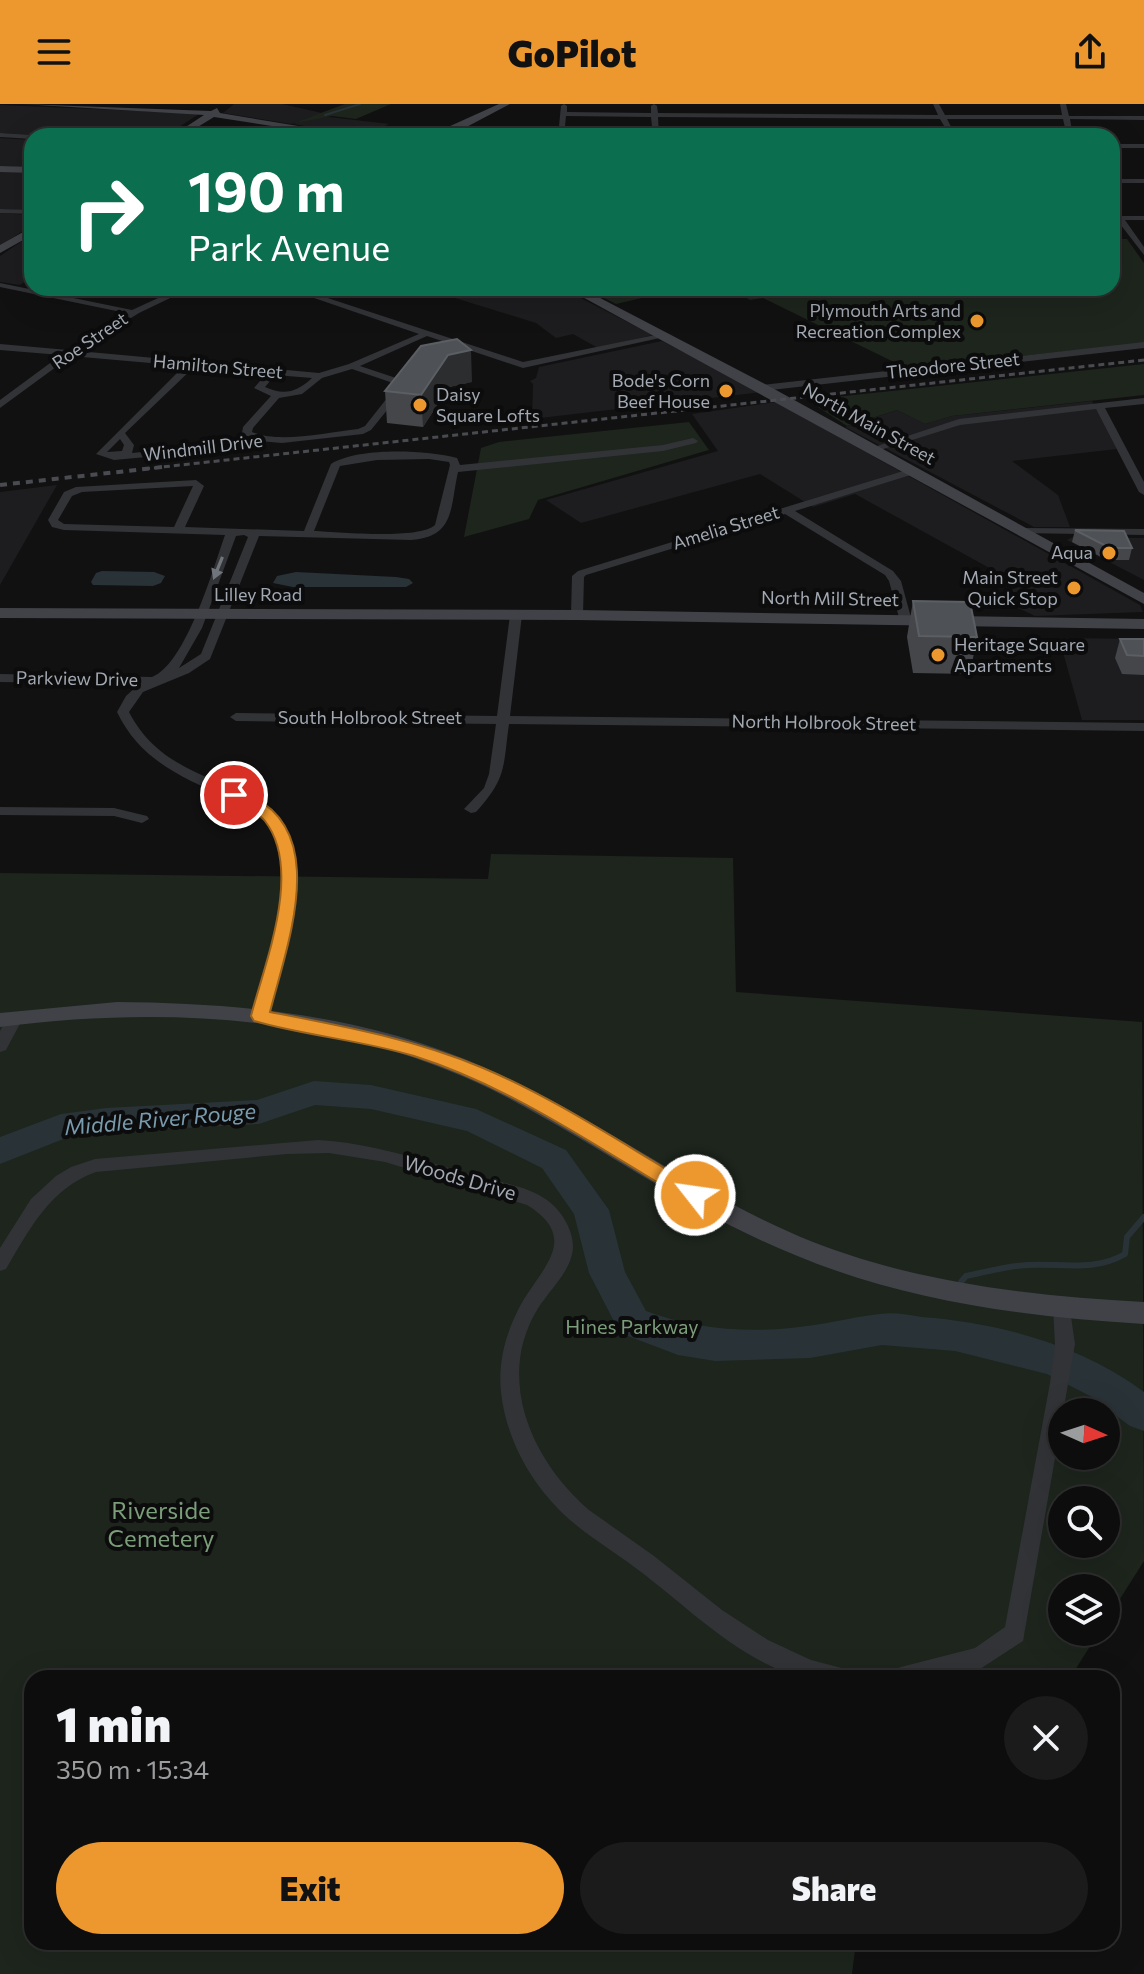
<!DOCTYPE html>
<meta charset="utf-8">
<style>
:root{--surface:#0d0d0e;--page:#1b1b1c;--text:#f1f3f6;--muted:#9a9c9e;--line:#2d2d2e;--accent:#ed982e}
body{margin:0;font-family:Commissioner,sans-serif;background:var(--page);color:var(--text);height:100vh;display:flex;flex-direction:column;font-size:30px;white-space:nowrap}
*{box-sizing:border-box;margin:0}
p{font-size:26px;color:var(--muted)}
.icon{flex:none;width:44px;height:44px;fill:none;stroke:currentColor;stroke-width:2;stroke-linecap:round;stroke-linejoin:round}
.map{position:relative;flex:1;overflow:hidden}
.details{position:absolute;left:24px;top:1566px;width:1096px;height:280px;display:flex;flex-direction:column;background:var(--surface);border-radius:24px;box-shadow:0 8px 32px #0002,0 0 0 2px var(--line)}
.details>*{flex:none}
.top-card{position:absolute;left:24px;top:24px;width:1096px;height:168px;border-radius:24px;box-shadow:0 8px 32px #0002,0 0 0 2px var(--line);background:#0b6e4f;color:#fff;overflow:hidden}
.needle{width:52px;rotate:93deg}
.fabs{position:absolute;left:1048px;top:1294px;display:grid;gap:16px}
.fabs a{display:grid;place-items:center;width:72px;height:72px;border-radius:50%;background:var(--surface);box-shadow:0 8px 32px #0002,0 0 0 2px var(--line);font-size:40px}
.pin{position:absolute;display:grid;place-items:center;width:68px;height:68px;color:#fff;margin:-34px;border:4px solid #fff;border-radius:50%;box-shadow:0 2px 8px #0007}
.me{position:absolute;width:88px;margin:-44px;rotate:300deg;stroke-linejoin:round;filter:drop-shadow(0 0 6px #0008)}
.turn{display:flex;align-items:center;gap:28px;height:168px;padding:0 32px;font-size:36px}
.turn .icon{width:104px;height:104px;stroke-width:2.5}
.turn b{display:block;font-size:56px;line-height:68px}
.round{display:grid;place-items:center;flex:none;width:84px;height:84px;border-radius:42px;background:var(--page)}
.head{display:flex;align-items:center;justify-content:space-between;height:136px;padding:0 32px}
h1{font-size:48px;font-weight:800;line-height:60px}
.cta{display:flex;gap:16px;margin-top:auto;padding:16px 32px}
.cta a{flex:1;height:92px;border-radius:48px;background:var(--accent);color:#111;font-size:32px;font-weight:800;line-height:92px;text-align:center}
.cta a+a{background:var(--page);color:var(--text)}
header{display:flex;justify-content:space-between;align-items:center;height:104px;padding:0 32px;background:var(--accent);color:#111;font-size:36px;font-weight:800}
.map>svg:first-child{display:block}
.built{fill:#1d1d1f}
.green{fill:#1d251d;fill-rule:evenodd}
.water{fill:#293237}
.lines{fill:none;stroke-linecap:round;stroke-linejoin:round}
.stream-far1{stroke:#293237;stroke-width:2}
.stream{stroke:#293237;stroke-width:6}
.river{fill:#293237;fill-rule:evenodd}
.street{fill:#323337;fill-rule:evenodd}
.secondary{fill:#404247;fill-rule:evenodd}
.rail-far1{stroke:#494b50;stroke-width:3;stroke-dasharray:6 4;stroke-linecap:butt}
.rail{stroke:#494b50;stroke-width:4;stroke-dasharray:7 6;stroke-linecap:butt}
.wall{fill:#44464a}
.shaded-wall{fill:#2b2d2f}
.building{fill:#4e5155;stroke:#5b5f64;stroke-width:2}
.oneway{fill:#70747b}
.route{fill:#ed982e;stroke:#9a631e;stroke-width:2}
.poi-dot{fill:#ed982e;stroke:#0c0c0d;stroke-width:3}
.labels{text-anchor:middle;stroke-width:8;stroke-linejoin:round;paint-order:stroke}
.far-poi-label{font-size:18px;fill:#a2a9b2;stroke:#0c0c0d;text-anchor:end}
.far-street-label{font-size:18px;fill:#a2a9b2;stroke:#0c0c0d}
.street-label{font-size:20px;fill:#a2a9b2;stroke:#0c0c0d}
.park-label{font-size:20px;fill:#7b9d79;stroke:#0c0c0d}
.water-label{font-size:22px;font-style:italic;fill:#799bad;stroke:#0c0c0d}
.near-park-label{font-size:24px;fill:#7b9d79;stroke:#0c0c0d}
</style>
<header><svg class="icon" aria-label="menu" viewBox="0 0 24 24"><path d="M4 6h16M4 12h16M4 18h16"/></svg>GoPilot<svg class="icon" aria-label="share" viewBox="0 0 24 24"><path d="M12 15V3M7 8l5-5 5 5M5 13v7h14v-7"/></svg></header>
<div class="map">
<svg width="1144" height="1870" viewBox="0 0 1144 1870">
<rect width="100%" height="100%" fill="#111112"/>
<path class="built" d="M234,0H282L322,9L291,20L223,9Z
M0,1L141,7L199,10L165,32H49L0,29Z
M321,12L389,20L381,24L416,32H366L293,20Z
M0,34L32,36V64L0,62Z
M0,67L32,69V107L0,105Z
M0,109L32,111V121L0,142Z
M28,133L32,135V173L20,181L0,178V152Z
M461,184H561L653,231L598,244L573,230L556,234L536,219L442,190Z
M662,237L762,288L532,315L533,280L530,277L536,274L539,263Z
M1092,297L1117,345L1012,357L1058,391L1070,423H1034L845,323L897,306L925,320L952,312Z
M776,298L1140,501L1143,508L1035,512L993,492L1022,482L855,390L813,403L760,370L581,419L546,396L718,347L692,310Z
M57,381L0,481V388Z
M1073,433L1144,434V476L1067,436Z
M1059,534L1144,535V616H1082Z"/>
<path class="green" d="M345,0H391L356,15L332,12L291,20Z
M1112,135H1127L1144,159V239L906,264L763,194L750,196L730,184H1112Z
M585,184H684L616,200Z
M1144,260V291L952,312L925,320L897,306L847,322L807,296Z
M689,318L709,346L538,396L529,415L464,433L481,344L499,338Z
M491,750L733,754L736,888L1142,918L1144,1457L1106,1517V1484H1062V1528H1099L1070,1574H32V1838H856L852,1870H0V769L488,775ZM1062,1308H1106V1352H1062ZM1062,1396H1106V1440H1062Z"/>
<path class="water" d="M102,467L154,468L165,472L161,479L153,482L93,481L91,478L96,469Z
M296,468L396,473L409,475L413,479L406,483H293L273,479L277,472Z"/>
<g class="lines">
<path class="stream-far1" d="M325,11L360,0"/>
<path class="stream" d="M961,1178L966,1172C986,1168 1007,1162 1027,1161C1061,1159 1095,1168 1125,1150L1127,1133L1144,1113"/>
<path class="river" d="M314,977L371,981L476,1005L566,1046L609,1106L625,1168L646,1207C699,1227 758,1230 814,1221C836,1218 858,1212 880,1210C894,1208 909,1211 922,1213C1000,1219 1081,1241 1144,1288V1327L1130,1322L1090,1292L1047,1270L955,1247L882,1241L810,1254L715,1257L678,1251L620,1229L589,1169L574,1110L542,1064L467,1027L371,1005L315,1001L259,1020L106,1028L66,1034L0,1060V1033L61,1010L106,1004L257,996Z"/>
<path class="street" d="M564,0L567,2V8L651,9V2L654,0L657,2L658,9L938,11L933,0H939L945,11H1062L1060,0H1066L1069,12H1144V16L1070,15L1073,32H1067L1063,15H947L956,32H950L940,15L658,13L659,32H653L651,13L566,12L564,32H558L561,2Z
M0,29L32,31L35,32L32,35L0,33Z
M1112,40H1144V44H1112Z
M1112,75H1144V79H1112Z
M1112,102L1121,112H1144V116H1125L1144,143V151L1117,116H1112Z
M0,105L32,106V110L0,109Z
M0,179L132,206L180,184H191L139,209L78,247L319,269L349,260L419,230L285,184H297L523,258L665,229L669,232L523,264L427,232L360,262L396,274L405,284L371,326L363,330L282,339L259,337L244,344L114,356L96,350L184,262L71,252L0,304V296L61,251L0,246V240L68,246L126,209L0,183ZM194,263L266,270L254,284L271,292L243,323L242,329L250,334L242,338L132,349L134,341L125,329ZM352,265L390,278L395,284L365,322L358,325C328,328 279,340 252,328L253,324L279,294L302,290L322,274ZM275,271L312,274C297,288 284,292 265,283ZM120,335L124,341L122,347L107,348Z
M1144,238V244L762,287L757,284L762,281Z
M1144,294V300L1105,304L1144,378V391L1139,388L1096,305L960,321L877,347L868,345L959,315Z
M693,334L698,337L696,339L663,347L458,368C450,404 455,433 411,436L259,432L210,555L189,569L143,588L129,608C158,664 208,669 258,698C316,731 295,817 280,869C276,884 273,902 266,916L260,917L252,912C268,856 310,749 252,705C234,693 210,687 191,677C157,660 133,641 117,608L126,592L139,580L0,578V570L152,573C186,560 213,465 225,431L64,426L52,423L48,416L64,388L76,383L196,376L204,382L185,423L304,427L331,360C359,343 425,346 457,354L460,361L663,341ZM429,355L449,358L450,361L435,421C418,436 339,428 314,427L340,362L377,356ZM193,382L174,423L64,420L58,416L72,392L82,388ZM244,431L248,433L201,550L179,564L202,524L236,432Z
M913,364L918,367L917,369L795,407L893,467L901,477L912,517L910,519L900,517L889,477L885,471L785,410L586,471L584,473L583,511L577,514L571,511L572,472L578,467Z
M1024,424L1144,425V431L1020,429V425Z
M516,508L522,511L510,612L1144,619V627L509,620C503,663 507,674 476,708L471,709L464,705L484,684L489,670L496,620L236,617L230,613L236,609L497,612L510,511Z
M0,703L114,704L147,712L149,715L142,719L114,712L0,711Z
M15,909L23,914L6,946L0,948V927L9,910Z
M318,1036C372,1039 421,1056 473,1071C497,1078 526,1081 547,1096C561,1106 573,1125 573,1143C572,1167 549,1186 537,1206C495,1276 533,1358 589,1406L654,1452L722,1506L768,1536L811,1556L849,1566L852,1574C836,1574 814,1578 798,1573C735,1553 688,1503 637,1465C608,1443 575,1425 551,1397C525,1368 505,1328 501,1288C498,1259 505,1232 518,1206C537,1167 584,1136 527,1101L385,1058L329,1049L287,1050L96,1068C50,1084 29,1126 6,1165L0,1167V1144L31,1095L56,1072L71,1063L95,1055Z
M1062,1196L1069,1199L1075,1240L1023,1537L980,1565L944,1574H890L893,1566L901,1563L975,1544L1005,1523L1050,1279L1055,1240L1053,1204L1055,1199Z"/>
<path class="secondary" d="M21,0L211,7L217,4L220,9L359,32H336L214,13L183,32H172L204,11Z
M499,0H510L457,28L428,32Z
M0,62L32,63V69L0,68Z
M32,123V131L0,149V141Z
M566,184H581L767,281L1144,489V500Z
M0,504L577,506L1144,515V525L577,516L0,514Z
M117,898C244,899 371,912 488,965C600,1015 698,1092 813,1138C918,1179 1032,1192 1144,1198V1220C1025,1213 905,1197 795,1151C693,1110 605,1045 508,994C352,912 172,901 0,923V909Z"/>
<path class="rail-far1" d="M144,365L1144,256"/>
<path class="rail" d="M0,381L163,363"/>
</g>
<path class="wall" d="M624,184H666L637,191Z
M472,278L449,283L423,323L387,319L385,287Z
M1075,426L1132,444L1129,456H1107L1072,438Z
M913,497L977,533L970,570L913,569L907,533Z
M1120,535H1144V571L1122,570L1115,554Z"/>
<path class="shaded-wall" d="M638,184H666L637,191Z
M471,246L472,278L449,283L423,323L421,291L448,251Z"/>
<path class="building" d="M243,23L294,30L290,32H224Z
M457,235L471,246L448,251L421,291L385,287L421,242Z
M1075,426L1124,427L1132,444H1110Z
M913,497L970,498L977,533L919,532Z
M1120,535H1144V552L1127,551Z"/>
<defs><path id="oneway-solid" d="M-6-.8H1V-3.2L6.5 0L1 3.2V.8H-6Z" transform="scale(2)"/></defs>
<use class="oneway" href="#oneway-solid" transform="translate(218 464) rotate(112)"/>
<path class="route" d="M234,686C336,714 288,837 270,908C343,922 414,935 483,964C559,996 630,1045 702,1086L705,1091L702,1097H688C600,1045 512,983 414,952C361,936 306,932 254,917L251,912C265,858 303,766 265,717C257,707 239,700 228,694L226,691Z"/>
<g class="poi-dot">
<circle cx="977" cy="217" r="8"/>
<circle cx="726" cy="287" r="8"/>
<circle cx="420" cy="301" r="8"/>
<circle cx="1109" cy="449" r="8"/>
<circle cx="1074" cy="484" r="8"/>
<circle cx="938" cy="551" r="8"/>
</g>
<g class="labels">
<g class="far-poi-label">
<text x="961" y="213">Plymouth Arts and<tspan x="961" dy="21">Recreation Complex</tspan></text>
<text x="710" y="283">Bode's Corn<tspan x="710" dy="21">Beef House</tspan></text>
<text x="436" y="297" text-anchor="start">Daisy<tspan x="436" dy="21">Square Lofts</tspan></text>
<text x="1093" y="455">Aqua</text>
<text x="1058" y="480">Main Street<tspan x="1058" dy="21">Quick Stop</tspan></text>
<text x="954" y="547" text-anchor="start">Heritage Square<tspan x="954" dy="21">Apartments</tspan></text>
</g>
<g class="far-street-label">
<text transform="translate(90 237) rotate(-34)" y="6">Roe Street</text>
<text transform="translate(953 262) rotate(-6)" y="6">Theodore Street</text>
<text transform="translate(218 263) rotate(5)" y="6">Hamilton Street</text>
<text transform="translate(869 320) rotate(29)" y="6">North Main Street</text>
<text transform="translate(203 344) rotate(-7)" y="6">Windmill Drive</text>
<text transform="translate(726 424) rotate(-17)" y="6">Amelia Street</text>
<text x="258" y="497">Lilley Road</text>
<text transform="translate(830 495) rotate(1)" y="6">North Mill Street</text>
<text transform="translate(77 575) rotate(1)" y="6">Parkview Drive</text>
<text x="370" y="620">South Holbrook Street</text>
<text transform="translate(824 619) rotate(1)" y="6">North Holbrook Street</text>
</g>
<g class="street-label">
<text transform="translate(460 1074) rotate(16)" y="7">Woods Drive</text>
</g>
<g class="park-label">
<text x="632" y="1230">Hines Parkway</text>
</g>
<g class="water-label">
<text transform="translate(160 1015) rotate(-5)" y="8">Middle River Rouge</text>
</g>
<g class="near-park-label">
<text x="161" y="1415">Riverside<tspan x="161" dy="28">Cemetery</tspan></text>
</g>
</g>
</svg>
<div class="fabs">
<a><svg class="needle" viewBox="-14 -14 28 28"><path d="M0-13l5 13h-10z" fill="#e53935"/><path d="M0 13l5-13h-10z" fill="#9a9c9e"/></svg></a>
<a><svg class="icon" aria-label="search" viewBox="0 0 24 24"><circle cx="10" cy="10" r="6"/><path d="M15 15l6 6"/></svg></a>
<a><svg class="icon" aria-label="layers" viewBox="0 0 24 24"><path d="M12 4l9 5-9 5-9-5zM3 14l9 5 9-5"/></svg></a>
</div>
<div class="pin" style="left:234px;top:691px;background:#d93025"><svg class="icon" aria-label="arrive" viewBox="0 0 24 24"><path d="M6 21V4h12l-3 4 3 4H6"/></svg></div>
<svg class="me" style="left:695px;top:1091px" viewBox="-20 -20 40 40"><circle r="17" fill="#ed982e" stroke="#fff" stroke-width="3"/><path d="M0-11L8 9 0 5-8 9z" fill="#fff"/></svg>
<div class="top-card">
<div class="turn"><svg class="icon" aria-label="right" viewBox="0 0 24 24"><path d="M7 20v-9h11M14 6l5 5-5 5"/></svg><div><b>190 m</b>Park Avenue</div></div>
</div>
<section class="details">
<div class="head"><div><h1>1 min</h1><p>350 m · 15:34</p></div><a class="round"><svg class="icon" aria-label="close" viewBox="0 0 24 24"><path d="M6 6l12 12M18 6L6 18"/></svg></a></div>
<div class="cta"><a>Exit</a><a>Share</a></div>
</section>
</div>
